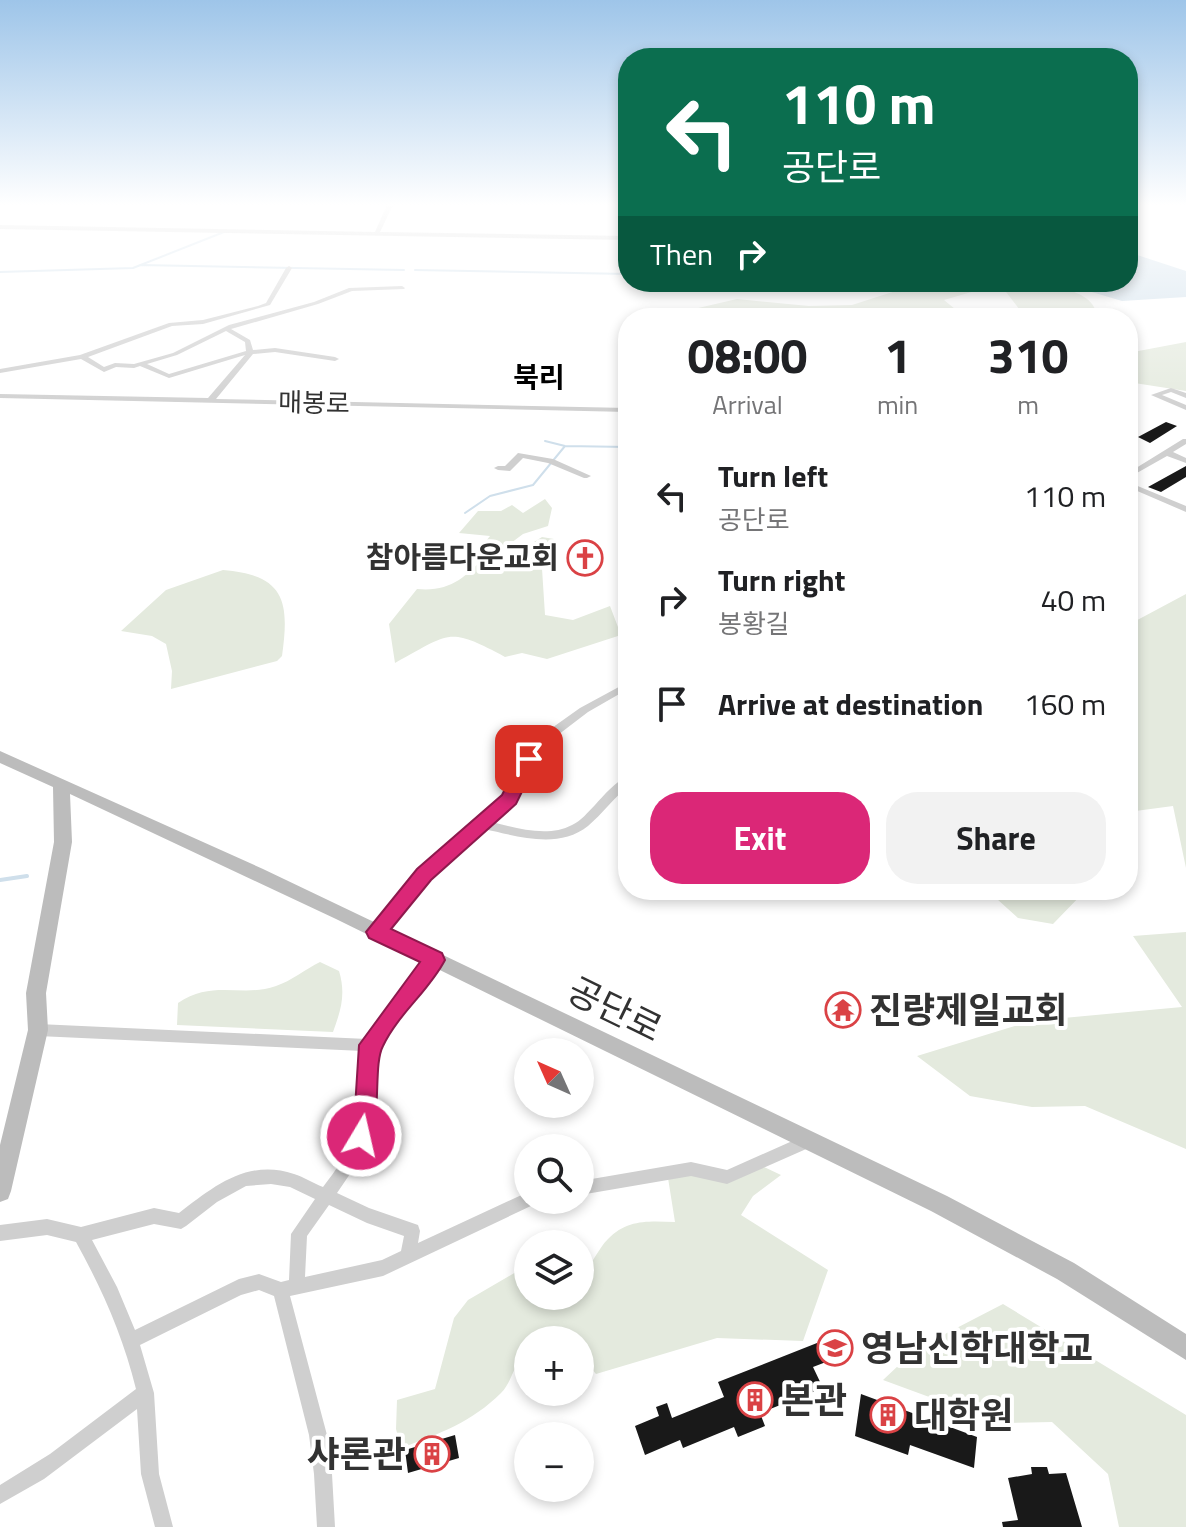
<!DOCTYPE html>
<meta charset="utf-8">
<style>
:root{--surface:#fff;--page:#f2f2f2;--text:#202124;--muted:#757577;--accent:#db2777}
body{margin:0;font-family:"Titillium Web","Noto Sans KR",sans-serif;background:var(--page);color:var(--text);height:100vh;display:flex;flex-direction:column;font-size:30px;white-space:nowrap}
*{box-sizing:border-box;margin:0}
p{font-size:26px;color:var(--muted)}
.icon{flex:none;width:44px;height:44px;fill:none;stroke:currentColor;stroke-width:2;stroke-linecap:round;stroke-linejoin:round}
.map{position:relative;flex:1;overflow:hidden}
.details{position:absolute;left:618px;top:308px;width:520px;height:592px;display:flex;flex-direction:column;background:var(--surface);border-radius:32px;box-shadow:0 4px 12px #0003}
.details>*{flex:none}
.hud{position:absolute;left:618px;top:48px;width:520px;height:244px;border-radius:32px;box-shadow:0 4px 12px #0003;background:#0b6e4f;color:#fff;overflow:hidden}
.needle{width:52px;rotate:315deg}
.buttons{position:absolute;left:514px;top:1038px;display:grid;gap:16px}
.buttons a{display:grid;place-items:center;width:80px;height:80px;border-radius:50%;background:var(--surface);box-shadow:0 4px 12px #0003;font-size:40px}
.pin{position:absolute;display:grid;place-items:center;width:68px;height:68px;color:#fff;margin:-34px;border-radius:16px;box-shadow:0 4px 12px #0006}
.me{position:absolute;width:88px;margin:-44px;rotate:9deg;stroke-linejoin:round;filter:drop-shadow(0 0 6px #0008)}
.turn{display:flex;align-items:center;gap:28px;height:168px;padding:0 32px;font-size:36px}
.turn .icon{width:104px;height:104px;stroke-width:2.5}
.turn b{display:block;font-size:56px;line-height:68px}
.then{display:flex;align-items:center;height:76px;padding:0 32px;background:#0003;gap:16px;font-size:30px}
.eta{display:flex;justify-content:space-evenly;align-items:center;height:136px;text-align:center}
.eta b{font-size:48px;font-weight:700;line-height:56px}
.button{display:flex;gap:16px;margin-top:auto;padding:16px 32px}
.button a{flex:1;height:92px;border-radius:32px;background:var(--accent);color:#fff;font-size:32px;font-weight:700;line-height:92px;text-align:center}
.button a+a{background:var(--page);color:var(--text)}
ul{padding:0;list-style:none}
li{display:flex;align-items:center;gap:24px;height:104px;padding:0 32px}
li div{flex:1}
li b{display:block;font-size:30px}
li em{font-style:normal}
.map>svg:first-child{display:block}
.green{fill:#e4eade}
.water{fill:#cfdfeb}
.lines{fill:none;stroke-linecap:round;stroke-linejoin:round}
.stream-far1{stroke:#cfdfeb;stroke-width:2}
.stream{stroke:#cfdfeb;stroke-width:4}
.building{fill:#191919}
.street{fill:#cfcfcf;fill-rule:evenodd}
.secondary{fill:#bcbcbc;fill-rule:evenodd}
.route{fill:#db2777;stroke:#8e194d;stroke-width:2}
.labels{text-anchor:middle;stroke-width:8;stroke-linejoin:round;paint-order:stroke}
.far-street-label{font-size:26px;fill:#323232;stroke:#fff}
.far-quarter-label{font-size:28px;font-weight:bold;fill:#000;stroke:#fff}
.poi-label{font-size:30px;font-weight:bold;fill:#323232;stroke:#fff;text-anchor:end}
.near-street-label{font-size:36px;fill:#323232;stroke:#fff}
.near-poi-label{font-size:36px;font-weight:bold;fill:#323232;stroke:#fff;text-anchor:start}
</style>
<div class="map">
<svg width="1186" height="1527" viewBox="0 0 1186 1527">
<rect width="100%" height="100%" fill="#fff"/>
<path class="green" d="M968,284L985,288L944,300L966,318H655L737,299L809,306L852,305L905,288Z
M1017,285C1043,287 1093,284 1098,318H1026L1003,288Z
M1186,342V391L1128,382V353Z
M545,499L552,508L548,526L523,534L499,552L482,546L490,536L459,533L478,511H501L512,505L523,513Z
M542,537L554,539L541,553L545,615L573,620L610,606L621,635L547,659L522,653L505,657C447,626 451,633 395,663L389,624L417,589C450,592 465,578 487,554H515Z
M223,570C284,575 290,600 282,656L277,661L171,689L172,671L166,644L152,636L121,631L166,590Z
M1186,594V868L1173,806L1128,812V625Z
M987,890H1086L1053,924L1018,918Z
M1186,932V1149L1085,1106L1032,1107L970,1096L917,1056L1031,1021L1182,1007L1133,936Z
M320,962L339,971C346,994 341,1010 333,1032L177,1025L178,1003C213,979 242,998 276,986C291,981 306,969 320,962Z
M762,1166L781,1175L753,1196L741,1215L828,1270L803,1341L717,1338L596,1374L580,1355V1340H567L556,1329L542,1340H528V1351C513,1363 513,1381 501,1393C472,1422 439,1434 401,1448L396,1429L397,1400L435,1389L454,1318L468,1300L528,1265V1296H580V1275C593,1265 597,1250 608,1239C627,1219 649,1221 675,1222L668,1178Z
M1003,1304L1186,1415V1527H1119L1108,1474L1052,1422L1000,1423L883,1380L916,1349Z"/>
<path class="water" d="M1128,252L1186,271V297L1122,301L1075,287L1036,282H1128Z"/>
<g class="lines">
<path class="stream-far1" d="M140,265L404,270
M415,270L628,274
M0,272L133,268L224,232
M545,441L565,446L628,447
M465,513L490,496L533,485L565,446"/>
<path class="stream" d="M0,880L27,876"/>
</g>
<path class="building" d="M1166,422L1177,426L1150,443L1138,437Z
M1186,466V477L1161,492L1148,487Z
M817,1343L826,1362L813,1367L823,1388L760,1413L765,1426L738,1437L734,1427L683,1448L680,1440L645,1455L635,1426L659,1416L656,1407L667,1403L672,1418L724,1397L718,1382Z
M861,1394L977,1437L974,1468L910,1445L908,1455L855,1436Z
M455,1435L459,1458L408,1473L405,1450Z
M1031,1467H1047L1049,1474L1066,1473L1082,1527H1003L1002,1522L1018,1520L1008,1478L1032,1474Z"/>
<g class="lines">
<path class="street" d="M387,205H393L380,232L628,236V240L0,229V225L375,232Z
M289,266L292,268L270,305L203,324L172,326L88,357L104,367L115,363L134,364L173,353L229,325L314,302L349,288L402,286L405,288L404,289L352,291L318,304L231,329L250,340L253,350L275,348L335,357L339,359L335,361L275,352L253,354L216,399L628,408V412L0,398V394L208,398L245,355L169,378L140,366L134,368L116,367L104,372L81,359L0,373V369L80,355L169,323L203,320L258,306L266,303L286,268ZM226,331L245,342L246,351L169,374L147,364L177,355Z
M1171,388L1186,393V398L1171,392L1162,395L1186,405V410L1151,395Z
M1183,439H1186V444L1173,452L1186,458V463L1167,456L1128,478V473Z
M518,453L553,459L591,476L587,478H584L548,463L523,458L510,471L498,470L494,468L498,466H505Z
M1128,482L1186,506V512L1128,487Z
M628,682V689L588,712L550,741L534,761L514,802L492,822C516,828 548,838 572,825C581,821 588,812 595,805C605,794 615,782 628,776V786C614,798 602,814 588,826C558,850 517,836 484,829L428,878L381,936L377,937L373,936L371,932L373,928L420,872L506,796L525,756L542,735L580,708Z
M434,955L439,956L440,960L439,964L377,1047L374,1108L368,1136L352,1171L337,1193L369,1208L418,1225L420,1231L418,1243L528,1192V1200H536L533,1205L383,1276L290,1296L327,1435L332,1474L335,1527H317L314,1474L309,1435L274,1296L259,1290L241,1295L140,1345L154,1393L159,1474L173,1527H155L141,1474L137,1409L44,1479L0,1504V1485L50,1454L136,1389C123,1336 102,1289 76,1242L47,1235L0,1241V1225L47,1219L81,1227L154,1208L179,1213C213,1187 248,1158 294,1174C304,1177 313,1183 323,1187C329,1179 336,1170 341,1161C362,1127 361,1089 363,1051L38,1036L33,1034L31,1030L33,1026L38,1024L367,1039L429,956ZM271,1184L290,1187L315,1199L291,1234L289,1280L281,1282L259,1274L239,1279L135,1330L117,1287L92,1240L154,1224L181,1229L186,1226L217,1202L246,1186ZM329,1205L367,1223L404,1236L401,1251L382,1260L305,1277L307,1236Z
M808,1134L813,1136L815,1141L813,1146L727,1184L691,1176L580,1195V1181L691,1162L727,1170Z"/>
<path class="secondary" d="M0,751L263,869L947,1196L1074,1263L1186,1334V1360L1057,1279L931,1211L336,919L70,794L72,842L46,993L48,1030L11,1191L8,1199L0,1202V1145L28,1030L26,993L54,842L53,787L0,763Z"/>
</g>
<linearGradient id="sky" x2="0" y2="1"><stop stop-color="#9ec5e9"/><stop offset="0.49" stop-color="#fff"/><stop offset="1" stop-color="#fff" stop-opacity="0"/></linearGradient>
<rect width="1186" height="418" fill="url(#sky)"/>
<path class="route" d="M529,752L538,759L516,804L431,880L391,929L442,953L445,960C429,991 398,1014 383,1046C373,1065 382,1114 369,1144L361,1147L352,1144L348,1136L355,1108L359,1045L420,962L369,938L366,932L417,869L502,795L523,754Z"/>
<defs>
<symbol id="church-ring" viewBox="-11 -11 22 22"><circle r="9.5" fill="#fff" stroke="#da4245" stroke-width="1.5"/><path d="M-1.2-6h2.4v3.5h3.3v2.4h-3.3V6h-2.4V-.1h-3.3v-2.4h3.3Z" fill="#da4245"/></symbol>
<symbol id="temple-ring" viewBox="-11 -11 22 22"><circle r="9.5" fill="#fff" stroke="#da4245" stroke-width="1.5"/><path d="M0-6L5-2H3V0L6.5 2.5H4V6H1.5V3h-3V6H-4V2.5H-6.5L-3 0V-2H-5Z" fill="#da4245"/></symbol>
<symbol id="university-ring" viewBox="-11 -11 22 22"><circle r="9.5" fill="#fff" stroke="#da4245" stroke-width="1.5"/><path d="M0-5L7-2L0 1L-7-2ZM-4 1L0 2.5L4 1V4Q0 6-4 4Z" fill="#da4245"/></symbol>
<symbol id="building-ring" viewBox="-11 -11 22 22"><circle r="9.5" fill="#fff" stroke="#da4245" stroke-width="1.5"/><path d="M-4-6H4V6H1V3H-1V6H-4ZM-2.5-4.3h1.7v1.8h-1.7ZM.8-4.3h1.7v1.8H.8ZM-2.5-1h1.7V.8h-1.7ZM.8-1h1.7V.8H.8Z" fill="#da4245"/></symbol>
</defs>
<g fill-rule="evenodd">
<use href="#church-ring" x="565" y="538" width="40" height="40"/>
<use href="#temple-ring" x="823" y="990" width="40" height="40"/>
<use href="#university-ring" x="815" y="1328" width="40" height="40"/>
<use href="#building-ring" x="735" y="1380" width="40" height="40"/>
<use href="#building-ring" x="868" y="1395" width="40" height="40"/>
<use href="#building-ring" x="412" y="1434" width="40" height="40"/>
</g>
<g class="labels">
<g class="far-street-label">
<text transform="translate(314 403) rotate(1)" y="9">매봉로</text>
</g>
<g class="far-quarter-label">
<text x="539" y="387">북리</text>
</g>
<g class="poi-label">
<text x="559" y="568">참아름다운교회</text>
</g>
<g class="near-street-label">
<text transform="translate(615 1009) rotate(26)" y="13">공단로</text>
</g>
<g class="near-poi-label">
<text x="869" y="1023">진량제일교회</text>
<text x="861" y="1361">영남신학대학교</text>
<text x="781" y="1413">본관</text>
<text x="914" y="1428">대학원</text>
<text x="406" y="1467" text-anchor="end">샤론관</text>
</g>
</g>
</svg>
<div class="buttons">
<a><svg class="needle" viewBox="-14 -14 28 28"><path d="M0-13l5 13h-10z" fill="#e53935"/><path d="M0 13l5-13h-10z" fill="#757577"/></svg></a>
<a><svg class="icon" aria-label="search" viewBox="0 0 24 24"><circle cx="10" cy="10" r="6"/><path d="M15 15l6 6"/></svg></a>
<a><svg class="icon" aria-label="layers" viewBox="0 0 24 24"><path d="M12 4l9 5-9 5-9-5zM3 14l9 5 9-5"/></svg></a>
<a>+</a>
<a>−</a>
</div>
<div class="pin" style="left:529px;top:759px;background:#d93025"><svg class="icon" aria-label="arrive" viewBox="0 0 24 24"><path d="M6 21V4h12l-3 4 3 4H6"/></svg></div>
<svg class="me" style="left:361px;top:1136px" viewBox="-20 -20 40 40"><circle r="17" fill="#db2777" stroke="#fff" stroke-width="3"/><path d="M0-11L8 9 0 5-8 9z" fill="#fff"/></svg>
<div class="hud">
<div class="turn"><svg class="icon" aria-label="left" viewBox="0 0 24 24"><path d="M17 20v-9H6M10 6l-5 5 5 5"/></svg><div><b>110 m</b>공단로</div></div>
<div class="then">Then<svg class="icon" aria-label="right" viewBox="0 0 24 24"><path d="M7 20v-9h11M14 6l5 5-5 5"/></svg></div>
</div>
<section class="details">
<div class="eta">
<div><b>08:00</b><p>Arrival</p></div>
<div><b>1</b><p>min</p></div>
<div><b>310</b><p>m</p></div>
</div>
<ul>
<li><svg class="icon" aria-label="left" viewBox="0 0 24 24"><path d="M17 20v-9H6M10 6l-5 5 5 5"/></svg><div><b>Turn left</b><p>공단로</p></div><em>110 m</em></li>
<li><svg class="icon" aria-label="right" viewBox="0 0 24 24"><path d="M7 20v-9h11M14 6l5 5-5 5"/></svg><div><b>Turn right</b><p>봉황길</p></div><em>40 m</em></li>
<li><svg class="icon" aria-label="arrive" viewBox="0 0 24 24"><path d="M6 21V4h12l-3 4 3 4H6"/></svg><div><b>Arrive at destination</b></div><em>160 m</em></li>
</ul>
<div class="button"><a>Exit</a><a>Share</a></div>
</section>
</div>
